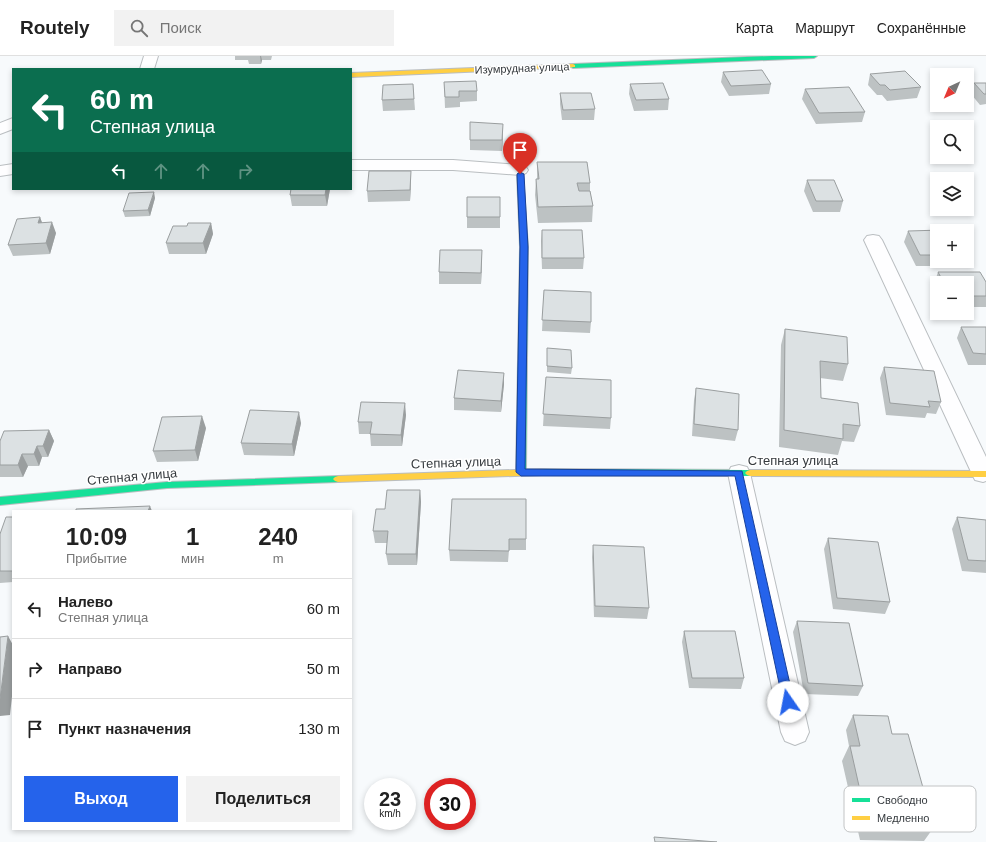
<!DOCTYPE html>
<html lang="ru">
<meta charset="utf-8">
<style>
:root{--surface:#fff;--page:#f2f2f2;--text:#222;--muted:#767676;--line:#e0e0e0;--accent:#2563eb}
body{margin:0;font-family:Helvetica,sans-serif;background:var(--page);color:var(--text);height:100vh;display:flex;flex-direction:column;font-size:15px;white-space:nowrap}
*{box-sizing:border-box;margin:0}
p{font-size:13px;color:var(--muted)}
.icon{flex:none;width:22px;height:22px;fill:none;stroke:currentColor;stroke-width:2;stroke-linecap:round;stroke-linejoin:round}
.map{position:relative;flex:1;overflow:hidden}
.details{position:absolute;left:12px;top:454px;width:340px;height:320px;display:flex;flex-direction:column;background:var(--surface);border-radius:0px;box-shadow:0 2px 6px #0003}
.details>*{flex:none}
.guide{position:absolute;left:12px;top:12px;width:340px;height:122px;border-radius:0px;box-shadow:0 2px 6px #0003;background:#0b6e4f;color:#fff;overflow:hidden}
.needle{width:26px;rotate:224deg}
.buttons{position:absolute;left:930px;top:12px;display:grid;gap:8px}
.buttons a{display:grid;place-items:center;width:44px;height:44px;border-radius:0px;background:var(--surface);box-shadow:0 2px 6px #0003;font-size:20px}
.speed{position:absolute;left:364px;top:722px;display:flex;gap:8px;font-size:20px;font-weight:700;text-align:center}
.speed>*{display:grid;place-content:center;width:52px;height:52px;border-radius:50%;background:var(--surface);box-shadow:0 2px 6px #0003;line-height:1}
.speed small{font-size:10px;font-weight:400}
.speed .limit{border:6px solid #d22;background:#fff;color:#111}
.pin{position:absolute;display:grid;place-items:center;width:34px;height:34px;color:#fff;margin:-41px -17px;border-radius:50% 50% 50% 0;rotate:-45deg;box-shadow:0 0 4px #0007}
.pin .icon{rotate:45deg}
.me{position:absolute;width:44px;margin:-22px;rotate:348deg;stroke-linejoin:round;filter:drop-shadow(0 0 3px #0008)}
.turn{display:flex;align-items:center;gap:14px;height:84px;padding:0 12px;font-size:18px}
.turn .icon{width:52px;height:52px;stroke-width:2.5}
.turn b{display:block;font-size:28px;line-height:34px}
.lanes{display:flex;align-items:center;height:38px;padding:0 12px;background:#0003;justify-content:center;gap:20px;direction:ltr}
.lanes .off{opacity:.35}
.eta{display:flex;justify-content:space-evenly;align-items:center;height:68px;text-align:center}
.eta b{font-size:24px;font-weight:600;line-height:28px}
.button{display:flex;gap:8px;margin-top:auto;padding:8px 12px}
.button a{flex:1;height:46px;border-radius:0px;background:var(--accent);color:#fff;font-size:16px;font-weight:600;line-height:46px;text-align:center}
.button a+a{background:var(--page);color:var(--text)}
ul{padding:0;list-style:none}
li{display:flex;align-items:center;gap:12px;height:60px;padding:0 12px;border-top:1px solid var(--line)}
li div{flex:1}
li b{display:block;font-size:15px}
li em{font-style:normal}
header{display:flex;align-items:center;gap:24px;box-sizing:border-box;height:56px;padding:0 20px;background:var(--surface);border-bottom:1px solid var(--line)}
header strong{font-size:19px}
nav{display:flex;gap:22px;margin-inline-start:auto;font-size:14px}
.search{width:280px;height:36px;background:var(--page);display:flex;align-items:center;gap:10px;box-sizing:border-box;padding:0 14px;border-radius:0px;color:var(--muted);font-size:15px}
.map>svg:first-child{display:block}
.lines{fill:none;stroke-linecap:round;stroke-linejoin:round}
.street-casing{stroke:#babec1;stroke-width:2}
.fast-casing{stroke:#babec1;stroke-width:2}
.slow-casing{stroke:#babec1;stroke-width:2}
.street{fill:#fefeff;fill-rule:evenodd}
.fast{fill:#16e098;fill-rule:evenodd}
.slow{fill:#ffcf43;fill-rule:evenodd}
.wall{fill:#bdc2c3}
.shaded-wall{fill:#9a9e9f}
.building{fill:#dce1e3;stroke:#9a9e9f}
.route{fill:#2563eb;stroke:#184099}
.labels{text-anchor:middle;stroke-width:3;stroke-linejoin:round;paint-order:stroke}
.far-street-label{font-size:11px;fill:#353a3e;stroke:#fff}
.street-label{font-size:13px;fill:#353a3e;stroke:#fff}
.key{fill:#fff;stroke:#c2c4c5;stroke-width:1}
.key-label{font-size:11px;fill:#353a3e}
</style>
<header>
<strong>Routely</strong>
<div class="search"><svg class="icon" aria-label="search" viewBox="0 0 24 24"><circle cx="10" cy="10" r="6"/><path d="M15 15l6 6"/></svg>Поиск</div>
<nav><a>Карта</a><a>Маршрут</a><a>Сохранённые</a></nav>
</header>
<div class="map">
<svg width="986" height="786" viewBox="0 0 986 786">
<rect width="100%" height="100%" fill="#f7fafc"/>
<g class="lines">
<defs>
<path id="street" d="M144,0H158L154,13H140Z
M13,62V73L0,78V67Z
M351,104H453L520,109L526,111L528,114L526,117L520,119L453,114H351Z
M13,108V118L0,120V110Z
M873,179L879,180L882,184L986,401V425L983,426L975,424L972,418L864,184L867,180Z
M739,409L747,411L750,417L809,676L805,685L795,689L785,685L781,676L728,417L731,411Z"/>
<path id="fast" d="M772,0H817L814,2L573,12L570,10L573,8Z
M520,116L523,118L528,191L526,416L524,418H518L516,416L520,191L517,118Z
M542,413L750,414L753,415L755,417L753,419L750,420L542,419L539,418L537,416L539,414Z
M338,420L341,421L343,423L341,425L338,426L167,432L0,449V441L167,426Z"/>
<path id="slow" d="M573,8L575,9V11L351,21V17Z
M542,413L545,414L547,416L545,418L542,419L338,426L335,425L333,423L335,421L338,420Z
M750,414L986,415V421L750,420L747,419L745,417L747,415Z"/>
</defs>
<use href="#street" class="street-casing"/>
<use href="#fast" class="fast-casing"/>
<use href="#slow" class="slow-casing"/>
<use href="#street" class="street"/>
<use href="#fast" class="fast"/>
<use href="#slow" class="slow"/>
</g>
<path class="wall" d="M235,0H272L271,4H262L261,8H249L248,4H235Z
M723,16L771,28L769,38L729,40L721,26Z
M870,18L921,31L917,42L887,45L882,39H877L868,29Z
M444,26L477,35V45L460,46V51L445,52Z
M974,27H986V48L980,49L971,38Z
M413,28L415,54L383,55L382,44Z
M630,28L669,43L668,54L634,55L629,38Z
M805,33L865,56L862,66L816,68L802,43Z
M560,37L595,53L594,64H562L560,48Z
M470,66L503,78L502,95L470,94Z
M537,106L590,127V135L593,150L592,166L538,167L535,139L536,123H537Z
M807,124L843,145L840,156H813L804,135Z
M411,125L410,145L368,146L367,135Z
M330,133L327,150H292L290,139Z
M500,141V172H467V161Z
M155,142L150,160L125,161L123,155Z
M40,161L42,167L56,177L50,198L13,200L8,189Z
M211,167L213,178L206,198H169L166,187L187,170Z
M542,174L584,202L583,213H542L541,185Z
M908,175H937V205H953L951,210H916L904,186Z
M482,194L481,228H439V216Z
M938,216L986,226V251H967V227H937V234L934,228Z
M544,234L591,266L590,277L542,275Z
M961,271H986V309H968L957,282Z
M785,273L848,308L843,325L820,322L821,342L860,370L854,386L842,385L838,399L779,391L781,289Z
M547,292L572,312L571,318L547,316Z
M884,311L941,346L936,358L927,357L925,362L886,359L880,322Z
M504,317V328L501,356L454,354V342Z
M546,321L611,362L610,373L543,370Z
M696,332L738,374L735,385L692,380L694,344Z
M406,359L402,390H371L370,378H359L358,366Z
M301,367L294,400L244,399L241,387Z
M206,372L198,405L157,406L153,395Z
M49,374L54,385L48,401H42L39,410H28L23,421H0V385Z
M420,434L421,446L417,509H388L386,498L387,487H375L373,475L385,453Z
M452,443L526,483V494H509L508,506L450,505L449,494Z
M13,461V526L0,527V478Z
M957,461L986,464V517L962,515L952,473Z
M828,482L890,546L885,558L833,553L824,493Z
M593,489L649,552L647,563L594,561L592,501Z
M797,565L863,630L858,640L804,638L793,576Z
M684,575L744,622L741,633L689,632L682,586Z
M853,659L892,678L934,771L924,785L860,784L842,705L849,690L846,674Z"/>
<path class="shaded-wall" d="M260,0H261L262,4L261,8Z
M503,68V78L502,95V84Z
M411,115V125L410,145V134Z
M326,133H330L327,150L325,139Z
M154,136L155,142L150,160L148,154Z
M40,161L44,172L38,167Z
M52,166L56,177L50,198L46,187Z
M211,167L213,178L206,198L203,187Z
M482,194V205L481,228V217Z
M504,317V328L501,356V345Z
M405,347L406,359L402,390L401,379Z
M299,356L301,367L294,400L292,388Z
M202,360L206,372L198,405L195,394Z
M49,374L54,385L48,401L43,390Z
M37,390L42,401L39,410L34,398Z
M22,398L28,410L23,421L18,409Z
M420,434L421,446L417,509L416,498Z
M150,450L152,455H148Z
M8,580L13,589V631L10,659L0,660V643Z"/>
<path class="building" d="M762,14L771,28L731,30L723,16Z
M905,15L921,31L890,34L885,29H880L870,18Z
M476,25L477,35H459V41H445L444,26Z
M663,27L669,43L636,44L630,28Z
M974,27H986V38H984Z
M413,28L414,43L382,44L383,29Z
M849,31L865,56L819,57L805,33Z
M560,37H591L595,53L563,54Z
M470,66L503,68L502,84H470Z
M537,106H587L590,127H577L579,135H590L593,150L538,151L536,123H539Z
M369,115H411L410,134L367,135Z
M807,124H834L843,145H816Z
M291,133H326L325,139H290Z
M154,136L148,154L123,155L129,137Z
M467,141H500V161H467Z
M40,161L38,167L52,166L46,187L8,189L17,163Z
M188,167H211L203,187H166L173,170H187Z
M542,174H582L584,202H542Z
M942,174L943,175H937V199H920L908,175Z
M440,194H482L481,217L439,216Z
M938,216H980L986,226V240H967V227H944Z
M544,234L591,236V266L542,264Z
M961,271H986V298L973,297Z
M785,273L847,281L848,308L820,305L821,342L858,347L860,370L843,368V383L784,374Z
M547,292L571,294L572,312L547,310Z
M884,311L934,315L941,346L928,345L930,351L890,347Z
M458,314L504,317L501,345L454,342Z
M546,321L611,324V362L543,358Z
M696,332L739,338L738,374L694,368Z
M361,346L405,347L401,379L370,378L372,366H358Z
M250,354L299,356L292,388L241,387Z
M202,360L195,394L153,395L162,361Z
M49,374L43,390H37L34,398H22L18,409H0V385L4,375Z
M387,434H420L416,498H386L388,475H373L376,453H385Z
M452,443H526V483H509V495L449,494Z
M150,450L148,455H76V453Z
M6,461H13V515H0V478Z
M957,461L986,464V505L968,504Z
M828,482L878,486L890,546L837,542Z
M593,489L644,491L649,552L595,550Z
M797,565L849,567L863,630L808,627Z
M684,575H735L744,622H692Z
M8,580L0,643V581Z
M853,659L888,660L892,678H908L934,771L868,770L850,690H860Z
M654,781L717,786H655Z"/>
<path class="route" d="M520,116L524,118L528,191L525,413L742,415L794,646L792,649L788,651L785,649L783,646L735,420H521L516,416L520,191L517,118Z"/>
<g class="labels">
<g class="far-street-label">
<text transform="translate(522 12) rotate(-2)" y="4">Изумрудная улица</text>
</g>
<g class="street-label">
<text x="793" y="409">Степная улица</text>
<text transform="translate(456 406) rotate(-2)" y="5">Степная улица</text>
<text transform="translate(132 420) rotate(-5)" y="5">Степная улица</text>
</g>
</g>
<rect x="844" y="730" width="132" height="46" rx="6" class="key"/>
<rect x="852" y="742" width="18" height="4" fill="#16e098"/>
<rect x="852" y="760" width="18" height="4" fill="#ffcf43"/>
<g class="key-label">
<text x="877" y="748">Свободно</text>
<text x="877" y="766">Медленно</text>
</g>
</svg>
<div class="buttons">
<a><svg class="needle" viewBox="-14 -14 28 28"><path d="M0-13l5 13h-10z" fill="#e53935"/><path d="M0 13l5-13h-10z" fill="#767676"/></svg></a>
<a><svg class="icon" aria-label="search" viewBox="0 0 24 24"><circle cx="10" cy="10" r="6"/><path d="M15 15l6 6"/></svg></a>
<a><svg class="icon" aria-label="layers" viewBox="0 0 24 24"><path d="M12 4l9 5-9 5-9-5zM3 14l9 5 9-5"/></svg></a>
<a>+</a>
<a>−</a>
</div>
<div class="speed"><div>23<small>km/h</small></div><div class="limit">30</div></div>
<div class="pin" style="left:520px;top:118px;background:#d93025"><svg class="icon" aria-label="arrive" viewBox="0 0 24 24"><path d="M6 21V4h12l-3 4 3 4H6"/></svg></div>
<svg class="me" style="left:788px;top:646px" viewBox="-20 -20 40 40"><circle r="19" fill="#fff"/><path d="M0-13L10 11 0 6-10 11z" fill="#2563eb"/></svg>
<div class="guide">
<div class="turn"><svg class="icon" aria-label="left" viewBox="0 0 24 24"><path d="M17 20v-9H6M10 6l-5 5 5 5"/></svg><div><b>60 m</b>Степная улица</div></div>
<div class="lanes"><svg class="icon" aria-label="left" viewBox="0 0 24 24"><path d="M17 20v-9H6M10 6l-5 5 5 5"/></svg><svg class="icon off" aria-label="ahead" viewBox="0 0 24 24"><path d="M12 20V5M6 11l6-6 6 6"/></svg><svg class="icon off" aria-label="ahead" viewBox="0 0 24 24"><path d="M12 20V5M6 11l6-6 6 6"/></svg><svg class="icon off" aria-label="right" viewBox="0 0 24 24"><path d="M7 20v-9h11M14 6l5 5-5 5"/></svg></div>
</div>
<section class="details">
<div class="eta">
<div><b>10:09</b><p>Прибытие</p></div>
<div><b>1</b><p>мин</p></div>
<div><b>240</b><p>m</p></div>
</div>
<ul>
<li><svg class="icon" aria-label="left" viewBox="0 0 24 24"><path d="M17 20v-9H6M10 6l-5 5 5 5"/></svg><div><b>Налево</b><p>Степная улица</p></div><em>60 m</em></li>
<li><svg class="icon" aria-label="right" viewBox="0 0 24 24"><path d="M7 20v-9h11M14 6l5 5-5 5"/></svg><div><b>Направо</b></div><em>50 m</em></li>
<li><svg class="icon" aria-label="arrive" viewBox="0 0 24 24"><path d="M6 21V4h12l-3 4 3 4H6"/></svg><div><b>Пункт назначения</b></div><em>130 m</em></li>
</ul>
<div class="button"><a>Выход</a><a>Поделиться</a></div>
</section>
</div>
